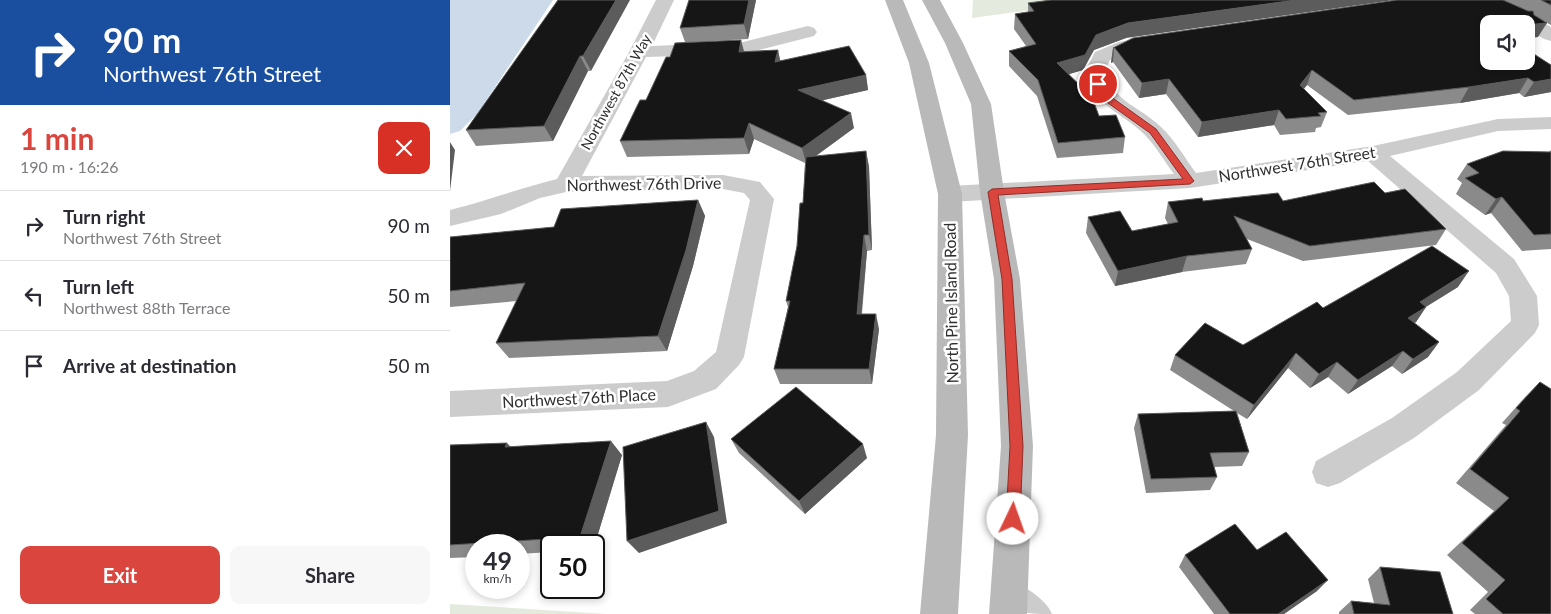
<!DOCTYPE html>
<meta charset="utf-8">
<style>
:root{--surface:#fff;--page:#f7f7f7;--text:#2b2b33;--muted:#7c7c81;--line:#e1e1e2;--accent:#da463e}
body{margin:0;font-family:Lato,sans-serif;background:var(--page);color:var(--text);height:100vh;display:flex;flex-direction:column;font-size:19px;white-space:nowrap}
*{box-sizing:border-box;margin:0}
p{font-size:16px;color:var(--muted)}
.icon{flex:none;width:28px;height:28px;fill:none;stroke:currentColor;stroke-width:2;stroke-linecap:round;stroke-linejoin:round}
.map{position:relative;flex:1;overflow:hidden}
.details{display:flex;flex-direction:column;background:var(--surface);width:450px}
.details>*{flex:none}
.guide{background:#1a4fa0;color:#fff;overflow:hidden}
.controls{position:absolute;left:1030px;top:15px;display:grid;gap:10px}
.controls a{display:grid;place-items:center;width:55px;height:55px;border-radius:10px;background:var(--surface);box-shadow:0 2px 8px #0003;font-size:25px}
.speed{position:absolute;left:15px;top:534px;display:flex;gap:10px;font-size:25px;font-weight:700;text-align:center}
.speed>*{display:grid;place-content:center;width:65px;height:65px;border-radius:50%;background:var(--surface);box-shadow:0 2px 8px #0003;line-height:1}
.speed small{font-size:12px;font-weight:400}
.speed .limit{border:2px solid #111;border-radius:8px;background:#fff;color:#111}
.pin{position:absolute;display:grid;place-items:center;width:42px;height:42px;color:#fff;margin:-21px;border:2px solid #fff;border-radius:50%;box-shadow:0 1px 5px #0007}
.me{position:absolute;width:55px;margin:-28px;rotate:3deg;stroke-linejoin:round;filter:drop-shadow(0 0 4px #0008)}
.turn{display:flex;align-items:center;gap:18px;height:105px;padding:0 20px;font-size:22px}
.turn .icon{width:65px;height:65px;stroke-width:2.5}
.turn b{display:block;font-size:35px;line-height:42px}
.round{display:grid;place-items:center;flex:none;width:52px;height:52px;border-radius:10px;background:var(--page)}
.overview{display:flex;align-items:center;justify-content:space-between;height:85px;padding:0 20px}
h1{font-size:30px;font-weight:700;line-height:38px;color:var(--accent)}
.action{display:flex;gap:10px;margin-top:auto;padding:10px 20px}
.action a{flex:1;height:58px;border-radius:10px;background:var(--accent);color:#fff;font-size:20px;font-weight:700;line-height:58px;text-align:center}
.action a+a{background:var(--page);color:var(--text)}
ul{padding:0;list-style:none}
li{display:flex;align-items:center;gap:15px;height:70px;padding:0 20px;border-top:1px solid var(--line)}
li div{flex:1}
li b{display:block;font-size:19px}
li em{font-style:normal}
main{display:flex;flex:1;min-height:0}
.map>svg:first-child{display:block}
.green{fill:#e4ebde}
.water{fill:#ccdaea}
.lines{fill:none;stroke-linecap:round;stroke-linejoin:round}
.lane{fill:#ccc;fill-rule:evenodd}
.street{fill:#ccc;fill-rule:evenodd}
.secondary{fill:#b9b9b9;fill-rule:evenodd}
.wall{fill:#8a8a8a}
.shaded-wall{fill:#5c5c5c}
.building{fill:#161616;stroke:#5c5c5c}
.route{fill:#da463e;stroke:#8e2e28}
.labels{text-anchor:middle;stroke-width:5;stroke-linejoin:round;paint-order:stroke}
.far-street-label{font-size:14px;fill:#2f2f2f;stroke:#fff}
.street-label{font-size:16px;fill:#2f2f2f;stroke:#fff}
</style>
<main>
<section class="details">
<div class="guide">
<div class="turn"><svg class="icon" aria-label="right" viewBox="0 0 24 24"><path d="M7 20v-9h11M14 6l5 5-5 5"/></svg><div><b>90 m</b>Northwest 76th Street</div></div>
</div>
<div class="overview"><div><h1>1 min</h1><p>190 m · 16:26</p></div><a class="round" style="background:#d93025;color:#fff"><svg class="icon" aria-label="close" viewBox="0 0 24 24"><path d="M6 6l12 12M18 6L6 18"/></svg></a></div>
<ul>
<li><svg class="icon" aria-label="right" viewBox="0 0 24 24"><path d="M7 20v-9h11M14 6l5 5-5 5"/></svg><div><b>Turn right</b><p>Northwest 76th Street</p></div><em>90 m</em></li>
<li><svg class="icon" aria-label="left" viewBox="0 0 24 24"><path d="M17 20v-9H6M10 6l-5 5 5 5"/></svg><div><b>Turn left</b><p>Northwest 88th Terrace</p></div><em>50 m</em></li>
<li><svg class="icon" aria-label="arrive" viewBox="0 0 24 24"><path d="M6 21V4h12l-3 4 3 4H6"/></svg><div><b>Arrive at destination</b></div><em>50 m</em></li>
</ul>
<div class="action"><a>Exit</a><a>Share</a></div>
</section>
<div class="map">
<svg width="1101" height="614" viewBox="0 0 1101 614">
<rect width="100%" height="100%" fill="#fff"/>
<path class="green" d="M523,0H657L522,18Z
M0,604L157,614H0Z"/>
<path class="water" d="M0,0H103L27,114L10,131L0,134Z"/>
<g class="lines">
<path class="lane" d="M559,579C574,586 596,599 602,614C579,614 558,614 547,591L551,583Z"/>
<path class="street" d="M206,0H224L202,46L293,42L358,26L364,28L367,32L364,36L293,54L196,57L132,176L273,175L310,182L324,199L294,357L289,365L266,389L218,407L0,417V391L217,381L244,371L266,352L300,200L294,193L273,189L116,192L90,198L51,214L0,226V210C36,201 71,188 107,179L179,52Z
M1011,0L1048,1L1069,9L1101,27V41L1094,39L1076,28V24H1070L1036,8L1014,4Z
M697,37L704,39L706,43L704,47L680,51L660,60L655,71C666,104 688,105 711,127C725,140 734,157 746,173L923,146L1048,119L1101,117V129L1048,131L940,156L1064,259L1087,296L1089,325L1085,333L1029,390L964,438L890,483L878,487L866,483L862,472L866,461L942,418L1007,372L1061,321L1059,296L1046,273L918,161L740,188L500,202L492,199L488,194L492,189L500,186L724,174C714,161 706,146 694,134C669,110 647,109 635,71L645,52L669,42Z"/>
<path class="secondary" d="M435,0H453L479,63L512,194L518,435L508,614H470L486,435L488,194L459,63Z
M472,0H490L513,43L541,104L554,192L570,279L583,446L577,614H539L551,446L544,279L530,192L521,104L495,43Z"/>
</g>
<path class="wall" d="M108,0L141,71H138L103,141L26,146L16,130Z
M306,0L298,39L243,42L294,51L328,50L330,60L416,75L418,90L373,100L404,128L366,156L416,151L419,167L422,250L417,251L412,314L429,329L422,384H330L324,369L338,307L336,301L347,246L353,203L355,163L304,139L299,154L177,157L170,141L196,100L220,57L235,42L230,28Z
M947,0H1101V25L1088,18V37L1039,24L1101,65V92L1074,97L1069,93L1010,103L898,115L857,85L854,89L877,112L871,127L866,128L865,132L830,135L824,125L748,137L716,94L689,98L663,62L661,63L663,48Z
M578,3L676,38L644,50L633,70L619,74L649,116L675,137L673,153L607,158L587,96L559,66V51L576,46L564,29L565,14L578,12Z
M1101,150V249L1072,251L1041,213L1035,215L1006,194L1012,183L1007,179L1017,164L1099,152Z
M935,193L996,229L986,245L853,261L797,239L802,249L796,264L732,272L665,286L636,233L638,217L682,231L718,224L715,218L718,202L833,201Z
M248,200L255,216L243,266L217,351L59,358L46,343L67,301L0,307V237L104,227Z
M1008,287L976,307L966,322L964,323L989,342L978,357L952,374L942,366L898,394L878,377L860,388L838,368L797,419L787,413L799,452L792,466L764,467L767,477L760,490L696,493L684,428L688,414L784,411L720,370L725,355L793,345L873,308Z
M1090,382L1101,614H1025L1020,610L1038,592L997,555L1044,511L1006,483L1056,425L1052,423L1076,396Z
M281,439L417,458L355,514L289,453Z
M0,445L61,447L172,455L144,547V545H101V552L69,554V545H26V557L0,558Z
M807,550L867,591L834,614H764L729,567L735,555Z
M930,567L1003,614H889V612L901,601L924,603L918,579Z"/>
<path class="shaded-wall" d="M166,0H180L141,71L133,56Z
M299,0H306L298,39L294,24Z
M846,0H944L676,38L644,50L633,70L606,78L607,63L646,35L678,23Z
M1097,23L1088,37L1076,39V25Z
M291,40L295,55L289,52Z
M664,47L663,62L661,63L663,48Z
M328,50L331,65L325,62Z
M130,56L138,71L103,141L94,126Z
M862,70L857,85L844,100L850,85Z
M416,75L418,90L352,105L348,90Z
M1078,78L1069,93L1010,103L1019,87Z
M719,79L716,94L689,98L692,83Z
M1101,79V92L1074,97L1084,82Z
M829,110L824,125L748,137L752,122Z
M401,113L404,128L356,163L352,148Z
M299,123L304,139L299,154L294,138Z
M0,142L5,150L0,191Z
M416,151L419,167L422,250L419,235Z
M1052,197L1041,213L1035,215L1046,199Z
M248,200L255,216L243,266L217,351L208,336Z
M414,235L417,251L410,329L407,314Z
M737,256L732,272L665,286L668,271Z
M1019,271L1008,287L959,317L970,302Z
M976,307L966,322L948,334L958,318Z
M426,314L429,329L422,384L419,369Z
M989,342L978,357L952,374L963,359Z
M953,351L942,366L898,394L908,380Z
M846,353L838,368L797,419L804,405Z
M887,362L878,377L860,388L869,374Z
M256,422L264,437L277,523L189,553L177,541Z
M161,441L172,455L144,547V545H138L130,537Z
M57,443L71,457L55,447Z
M413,444L417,458L355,514L349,501Z
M878,580L867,591L834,614H828Z"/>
<path class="building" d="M108,0H166L133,56H130L94,126L16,130Z
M239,0H299L294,24L230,28Z
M601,0H846L678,23L646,35L635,55L607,63L642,97L649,116L666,115L675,137L608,143L588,80L559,51L586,44L565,14L584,11L578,3Z
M947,0H1053L1078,11H1083L1084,15L1097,23L1076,25V24H1039V61H1076V49L1101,65V79L1084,82L1078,78L1019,87L904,100L862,70L850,85L877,112L868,113L871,116L836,119L829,110L752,122L719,79L692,83L664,47L663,48L683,38Z
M1091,0H1101V5Z
M291,40L289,52L328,50L325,62L399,46L416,75L348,90L401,113L352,148L299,123L294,138L170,141L190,100H196L216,57H220L225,43Z
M416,151L419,235H414L407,314H426L419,369H324L340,301H336L347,246L350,203H353L356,157Z
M1053,151L1101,152V234L1084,235L1052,197L1046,199L1015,178L1029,173L1017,164Z
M924,182L935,193L955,189L996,229L860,246L784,216L802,249L737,256L668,271L638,217L670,211L682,231L728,222L718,202L752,198L753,201L828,193L833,201Z
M248,200L236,250L208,336L46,343L75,283L0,291V237L104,227L111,209Z
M982,246L1019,271L970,302L976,307L958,318L989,342L963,359L953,351L908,380L887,362L869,374L846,353L804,405L725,355L755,323L793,345L867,302L873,308Z
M1090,382L1101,389V614H1053L1036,599L1055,580L1012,543L1059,498L1020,469L1070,411L1066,408Z
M346,387L413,444L349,501L281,439Z
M786,411L799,452L760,453L767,477L701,479L688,414Z
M256,422L269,511L177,541L173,447Z
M161,441L130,537L0,545V445L57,443L55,447Z
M785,524L807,550L836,532L878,580L828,614H780L735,555Z
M930,567L990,572L1003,614H904L901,601L940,605Z"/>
<path class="route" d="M645,83H651L664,99L706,129L744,181L740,184L548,195L562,279L573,446L570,519L568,524L563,526L558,524L556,519L560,446L552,279L538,192L542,189L733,179L700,133L658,103L644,84Z"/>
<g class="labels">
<g class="far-street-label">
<text transform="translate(166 92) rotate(-61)" y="5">Northwest 87th Way</text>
</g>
<g class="street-label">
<text transform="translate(847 164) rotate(-9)" y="6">Northwest 76th Street</text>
<text transform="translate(194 184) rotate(-1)" y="6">Northwest 76th Drive</text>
<text transform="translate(501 303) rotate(-91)" y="6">North Pine Island Road</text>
<text transform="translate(129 398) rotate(-3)" y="6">Northwest 76th Place</text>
</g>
</g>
</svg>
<div class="controls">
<a><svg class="icon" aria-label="sound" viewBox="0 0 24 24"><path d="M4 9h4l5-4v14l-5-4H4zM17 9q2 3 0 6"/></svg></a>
</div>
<div class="speed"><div>49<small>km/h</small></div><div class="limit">50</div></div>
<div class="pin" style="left:648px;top:84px;background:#d93025"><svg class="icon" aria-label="arrive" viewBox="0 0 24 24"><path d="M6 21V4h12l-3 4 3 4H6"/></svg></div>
<svg class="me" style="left:563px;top:519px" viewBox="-20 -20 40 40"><circle r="19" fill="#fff"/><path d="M0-13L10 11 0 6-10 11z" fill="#da463e"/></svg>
</div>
</main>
